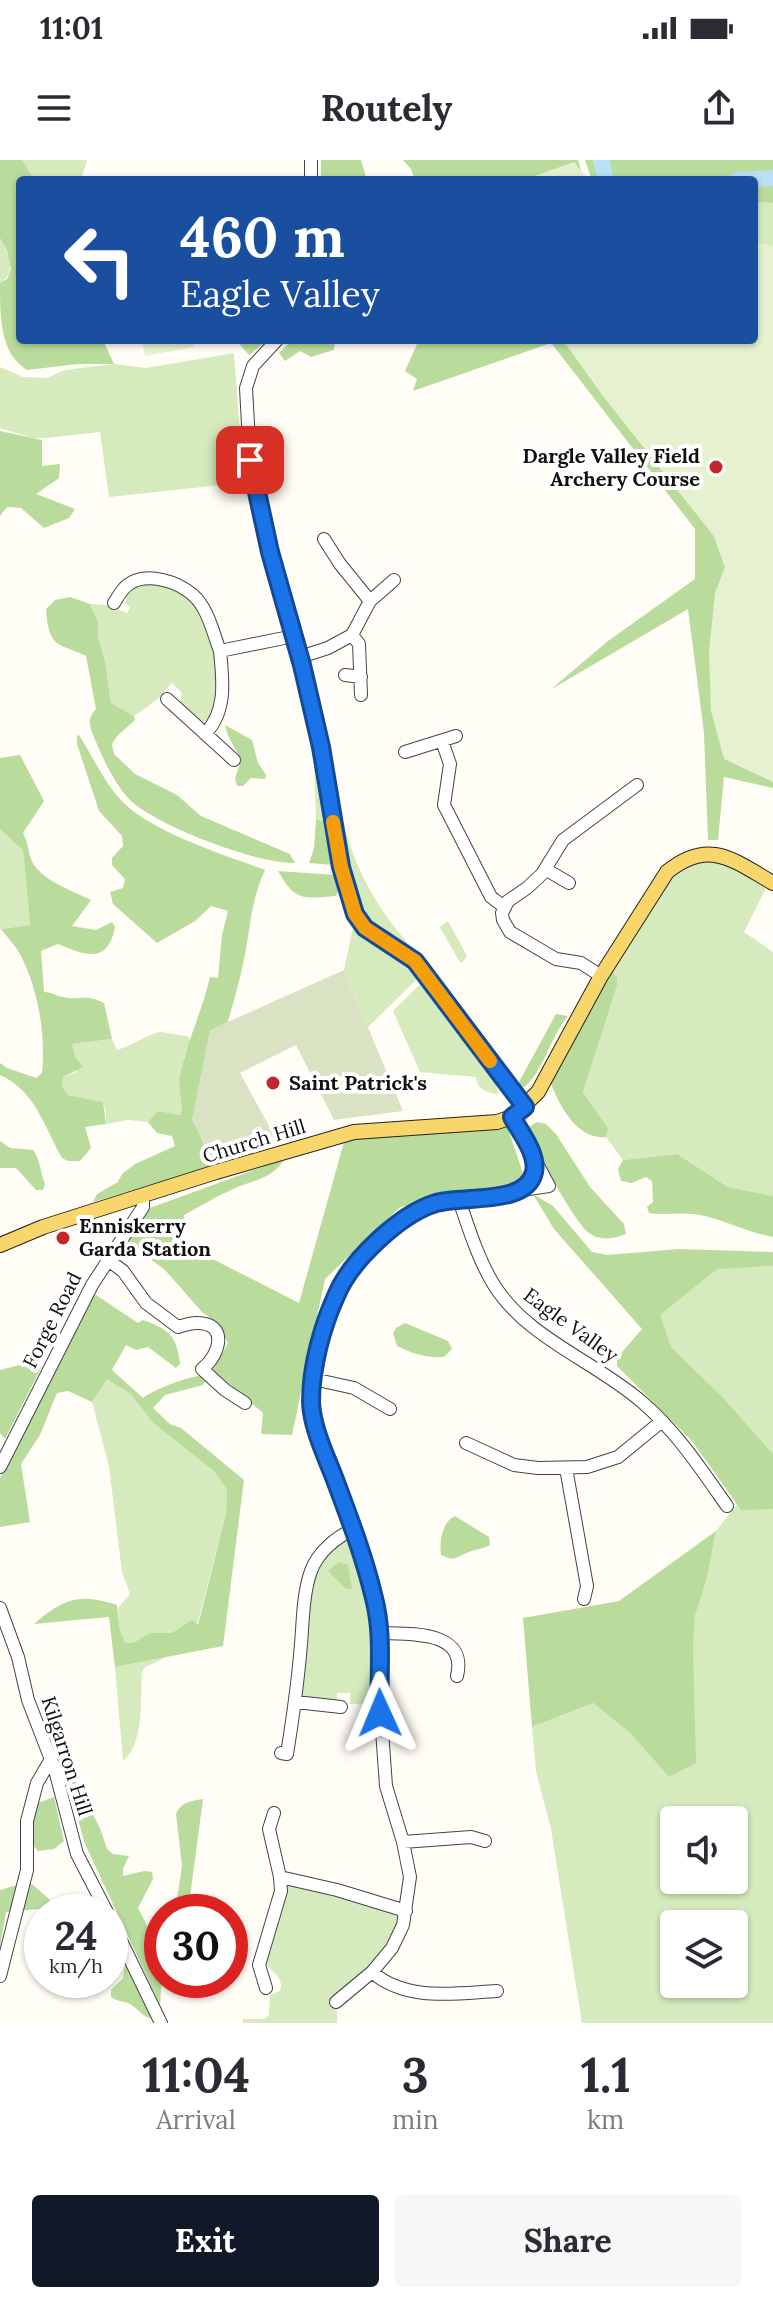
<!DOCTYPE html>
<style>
:root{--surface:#fff;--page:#f7f7f7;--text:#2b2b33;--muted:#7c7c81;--accent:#111827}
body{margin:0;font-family:Lora,serif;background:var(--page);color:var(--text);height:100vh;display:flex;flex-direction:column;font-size:30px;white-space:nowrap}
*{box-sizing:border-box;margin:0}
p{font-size:26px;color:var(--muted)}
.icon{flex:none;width:44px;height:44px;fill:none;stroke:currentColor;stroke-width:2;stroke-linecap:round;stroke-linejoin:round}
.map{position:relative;height:1863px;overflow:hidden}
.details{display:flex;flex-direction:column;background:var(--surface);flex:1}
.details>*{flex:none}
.guide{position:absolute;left:16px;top:16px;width:742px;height:168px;border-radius:8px;box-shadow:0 2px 6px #0004;background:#1a4fa0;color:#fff;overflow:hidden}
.controls{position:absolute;left:660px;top:1646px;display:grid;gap:16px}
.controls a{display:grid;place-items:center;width:88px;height:88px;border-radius:8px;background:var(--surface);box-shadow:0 2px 6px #0004;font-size:40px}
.speed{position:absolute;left:24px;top:1734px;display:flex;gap:16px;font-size:40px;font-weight:700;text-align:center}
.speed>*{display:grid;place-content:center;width:104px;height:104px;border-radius:50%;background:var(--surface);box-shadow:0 2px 6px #0004;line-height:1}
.speed small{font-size:20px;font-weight:400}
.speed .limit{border:12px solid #d22;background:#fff;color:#111}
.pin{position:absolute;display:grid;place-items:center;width:68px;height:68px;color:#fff;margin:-34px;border-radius:16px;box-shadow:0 4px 12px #0006}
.me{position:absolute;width:88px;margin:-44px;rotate:359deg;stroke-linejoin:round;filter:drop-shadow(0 0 6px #0008)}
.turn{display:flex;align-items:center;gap:28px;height:168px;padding:0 32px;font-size:36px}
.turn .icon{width:104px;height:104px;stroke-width:2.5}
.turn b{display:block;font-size:56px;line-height:68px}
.eta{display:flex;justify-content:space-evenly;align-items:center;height:136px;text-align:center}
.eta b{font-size:48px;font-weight:700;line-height:56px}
.button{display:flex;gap:16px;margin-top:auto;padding:16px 32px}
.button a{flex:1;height:92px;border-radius:8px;background:var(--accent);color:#fff;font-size:32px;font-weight:700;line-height:92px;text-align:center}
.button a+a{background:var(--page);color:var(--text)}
.status{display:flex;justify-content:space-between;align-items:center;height:56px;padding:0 40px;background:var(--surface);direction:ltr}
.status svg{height:22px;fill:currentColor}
header{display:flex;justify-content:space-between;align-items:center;height:104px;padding:0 32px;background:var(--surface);font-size:36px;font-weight:700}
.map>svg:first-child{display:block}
.green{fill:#d5ebbd;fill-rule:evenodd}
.forest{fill:#b9dc9c}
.cemetery{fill:#d9e3c4}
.pitch{fill:#e6f2cf}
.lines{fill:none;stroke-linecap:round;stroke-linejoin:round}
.river{stroke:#b9e0f7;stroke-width:16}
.minor-casing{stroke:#444;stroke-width:14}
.major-casing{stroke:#222;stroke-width:16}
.minor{stroke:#fff;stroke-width:12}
.major{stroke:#f9d66b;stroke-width:14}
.route-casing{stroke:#114b97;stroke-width:20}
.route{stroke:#1a73e8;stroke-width:14}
.slow{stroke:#f59e0b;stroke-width:14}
.poi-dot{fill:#c4262e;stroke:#fff;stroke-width:3}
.labels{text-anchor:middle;stroke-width:8;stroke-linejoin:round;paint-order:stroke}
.poi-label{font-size:20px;font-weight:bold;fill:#111;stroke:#fff;text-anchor:start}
.street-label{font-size:20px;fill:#111;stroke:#fff}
</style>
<div class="status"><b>11:01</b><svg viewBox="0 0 49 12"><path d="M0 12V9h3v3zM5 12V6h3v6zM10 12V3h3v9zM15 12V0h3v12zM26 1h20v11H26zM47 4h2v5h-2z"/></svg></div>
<header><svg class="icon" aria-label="menu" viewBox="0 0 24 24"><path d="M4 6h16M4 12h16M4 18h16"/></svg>Routely<svg class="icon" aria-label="share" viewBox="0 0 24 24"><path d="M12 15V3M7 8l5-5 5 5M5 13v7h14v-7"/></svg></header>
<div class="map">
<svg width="773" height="1863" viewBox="0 0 773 1863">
<rect width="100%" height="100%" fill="#fffdf5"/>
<path class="green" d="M21,0H87L81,20H33Z
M754,42L773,43V171L754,158Z
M0,78C8,93 18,112 0,123Z
M234,193L243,313L221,325L109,337L100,272L46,278H33L0,268V207L23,217L47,218L65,210L114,204L146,208Z
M143,422C163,424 185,430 198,447C203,453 204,464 207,471C217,500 226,533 208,561H200L179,544L182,533L172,523L158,539L134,556L111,543L105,501L98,477V462L90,444L107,445L127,453L130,448L126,442L127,430Z
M314,602L326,662L316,659Z
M341,653C353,707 377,750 415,791L413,793C397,783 379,774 367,761C342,733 342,688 341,653Z
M0,669L23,689L30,765L0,769Z
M713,699L735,706L766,728L744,772L773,792V1036L728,1027L677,994L623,1000L606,977L608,968L583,932L617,826L612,811L674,713L680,708Z
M448,761L467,796L462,803L459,801L440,767Z
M353,767L404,800L420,816L368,867L344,810Z
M423,821L490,911L495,918L498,935C486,931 478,931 476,917L420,912L393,851Z
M160,872L187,876L191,880L184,898L181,955L158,951L148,962L128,960L106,964V952L103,942L68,935L62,926L63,917L76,912L72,884L112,879L117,890C133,885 144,876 160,872Z
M773,1106V1863H582L551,1669L536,1611L532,1567L593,1543L630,1573L669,1617L693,1490L695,1456L707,1418L716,1371L742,1338L642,1169L717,1108ZM674,1660H734V1720H674ZM674,1764H734V1824H674Z
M107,1218L132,1234L153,1263L215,1312L227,1330L226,1353L197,1465L191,1461L172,1474L149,1473L135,1482L124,1483L120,1471L118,1448L130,1434L122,1412L109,1306L92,1242Z
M349,1378L353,1381L376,1467L375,1543L350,1544V1533H337V1540L332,1542L302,1538L311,1431C316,1411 327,1384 349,1378Z
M167,1497L145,1507L142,1512C140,1538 145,1583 123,1601L115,1507Z
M289,1725L305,1727L394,1752L398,1757C396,1793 356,1819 330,1838L337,1847V1863H243V1859H264L269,1855L270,1835L280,1831C285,1817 271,1812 264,1802L286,1729Z"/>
<path class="forest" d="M0,0H22L34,20H20V180H103L114,204H78L27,210C0,193 0,158 0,123L7,119L11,109L7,91L0,78Z
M321,0H361L367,20H321Z
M403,0H578L584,20L535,16L531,20H415L411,9Z
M585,0H773V43L754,42V20H592Z
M236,180H268L249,195Z
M292,180H335L334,190L311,197L300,191L285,201L279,193Z
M415,180H545L548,184L413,231L417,219L405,211L418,182Z
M549,180H563L604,237L714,376L725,407L773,615V628L724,617L718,680H708L704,573L688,449L550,530L608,481L695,419V369Z
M0,271L42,280V306L60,304L59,318L36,334L75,349L69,358L44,368L21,348L7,347L0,356Z
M70,437L90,444L98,462V477L105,501L111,543L134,556L135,560L117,576L112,584L114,594L135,614L177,635L201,656L290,694L295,703C257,704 157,666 130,640C116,626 104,601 96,582C91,569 85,560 96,549L86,496C57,482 49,489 46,449L55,440Z
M225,565L252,580L258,603L266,615L265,619L251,618L243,626H237L235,618L241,601C236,588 228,580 225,565Z
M79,575C93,597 106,626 124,643C154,673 225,695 265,710C249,744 250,778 241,813C229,864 211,913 194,962L214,1006L93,1042L97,1034L118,1022L122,1014L135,1004L175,986L172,976L157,973L148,962L158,951L181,955C183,942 178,929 180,916C187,882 202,851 210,817L218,818L222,775L228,751L211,746L195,761L157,783L113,744L110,732L123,728L125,719L112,705V698L123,686L122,676L99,651L77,584V576Z
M20,595L44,641L23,673C28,683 28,690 31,699C39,720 73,731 91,740L72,766L96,770L112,762L115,767C108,804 86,796 58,784L41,791L44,832C52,832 56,836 63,837C79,841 85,833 104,843L112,879L72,884L75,897L83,907L63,917L62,926L68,935L103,942L106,964L85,967L91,988L80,1001H68L62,998C45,968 35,930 0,915V903L7,908L36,918L42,913C46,875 38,828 20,794C15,785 7,777 1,769L30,765L23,690L0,669V598Z
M316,659L326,662L334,705L309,703L314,688Z
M278,711L336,715L340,727L336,736C303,739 295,741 278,711Z
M612,811L617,818V826L583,932L608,968L606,977C578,980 560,947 551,924L564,893Z
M556,854L568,856C550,877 545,908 525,927H521L519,922Z
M537,962L546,964L556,974L590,1027L624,1064L626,1074C614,1079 600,1081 589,1073C575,1063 532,985 529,967Z
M507,965L523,1014L518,1026L400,1047L325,1119L292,1275L261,1274L263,1253L213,1210L228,1183L216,1162L202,1152L165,1110L126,1081L147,1049L281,1000L283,1001C270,1021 248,1021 229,1031C213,1038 199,1047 184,1055L185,1085L299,1143L344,982L380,974Z
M0,981L10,988L33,990C41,1001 40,1012 45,1024L43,1030H36L16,1008H0Z
M677,994L728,1027L773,1036V1077C751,1073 733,1064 712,1058C687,1050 672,1056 649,1053L647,1047L653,1042L652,1021L646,1017L632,1023L621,1021L618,1009L623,1000Z
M533,1034L553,1046L592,1092L607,1095L679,1089L773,1092V1106L717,1109L660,1155L671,1187L724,1239L773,1294V1349L741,1350L692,1281L617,1206V1198L642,1169L554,1069Z
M93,1133L138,1163L143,1160C170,1170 177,1176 180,1204L176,1208L148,1187L136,1190L126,1185L112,1210L143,1238C151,1231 193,1214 204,1216L206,1220L203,1225L165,1235L153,1248L170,1264L181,1268L244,1320L223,1486L115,1507L109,1457L34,1464C64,1438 79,1433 117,1445L120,1471L125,1483L135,1482L149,1473H172L192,1460L198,1465L226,1353L227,1330L215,1312L153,1263L131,1234L107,1219L92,1242L68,1231L57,1233L40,1275L21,1304L30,1362L0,1367V1319L7,1301Z
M405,1163L448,1181L452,1189L444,1197C427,1198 413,1194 397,1186L393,1173L396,1168Z
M39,1200L41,1208L5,1279L0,1273V1210Z
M455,1356L489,1377L490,1385C483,1389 476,1389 469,1392C456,1397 455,1402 441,1395C439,1382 442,1362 455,1356Z
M716,1371L707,1418L695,1456L693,1490L696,1603L669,1617L630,1573L593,1543L532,1567L523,1458L619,1441Z
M339,1402L348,1405L352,1429H346L328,1411Z
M65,1614L73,1616L100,1668L107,1689L113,1694L129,1696L123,1709V1716L144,1711L152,1712L153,1719L138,1748L156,1783L162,1816L160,1845L85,1684Z
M54,1637L64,1681L54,1689L38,1691L32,1684L35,1644Z
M203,1639L188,1752H175L182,1706L176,1654C181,1642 191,1641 203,1639Z
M32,1724L50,1740L48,1745L39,1749L6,1752L0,1787V1730L17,1725Z
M125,1805L152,1859C141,1856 139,1849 130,1844C123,1841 118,1842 111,1837V1830L123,1818Z"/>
<path class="cemetery" d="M344,810L403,951L334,960L296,885L240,913L274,975L212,998L192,960L210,870Z"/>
<path class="pitch" d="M574,2L589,20H531L535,16Z
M754,82L773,86V622L724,599L711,551L709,492L715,433L725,407L714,376L604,237L563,180H754Z
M142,180H193L194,187L145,196Z"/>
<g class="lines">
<path class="river" d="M601,0L606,20
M737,20L773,18"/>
<defs>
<path id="minor" d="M311,0V20
M277,180L253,206L246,228L250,300L270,392L302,505L321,587L341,707L347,729L355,754L365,768L415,801L525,947
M324,379L340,404L370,441
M114,443C118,437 122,428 129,424C147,412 177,421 193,435C208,448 213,473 220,491L294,476
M352,475L359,484L361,535
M300,497L328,488L352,475L370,441L394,420
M345,515L361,517
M167,539L234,600
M205,574C227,551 223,521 220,491
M442,581L450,604L444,645L491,737L503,746
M405,592L456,576
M545,709L569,723
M601,816L581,803L556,799L510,772L503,760L502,753L508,741L527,728L542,714L563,680L637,625
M459,1040C469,1069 478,1099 494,1125C528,1179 595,1201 642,1242C676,1271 701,1309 727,1346
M108,1100L123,1111L146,1143L178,1167C184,1165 191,1163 197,1163C229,1163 220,1195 202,1209L225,1230L245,1243
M313,1219L354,1228L390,1249
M466,1283L514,1305L538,1308L587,1307L618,1297L662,1261
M0,1307L92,1125L143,1047V1036
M566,1308L587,1426L584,1439
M0,1448L18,1497L28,1540L55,1610L77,1694L107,1752
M381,1473C409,1474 468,1470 457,1516
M296,1542L341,1547
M281,1593L287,1594C293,1557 298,1521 301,1484C303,1460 303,1433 311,1411C318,1392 336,1377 354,1369
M274,1653L269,1669L280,1717L337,1730L406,1751
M403,1682L471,1677L485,1681
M110,1758L161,1863
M372,1812C406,1842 456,1833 497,1831
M0,1816L27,1710V1661L37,1623L51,1599
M266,1828L259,1805L281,1731L280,1717
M336,1842L372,1812L392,1788L403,1765L410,1717L403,1682L386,1626L379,1528L381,1473L375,1439L354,1369L320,1282L311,1244L323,1172L336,1135L356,1103L386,1074L414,1054L436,1043L549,1026L512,957"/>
<path id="major" d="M0,1085L43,1067L216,1012L354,972L497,962L512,957L538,932L601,816L667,712C709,678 733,700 773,723"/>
</defs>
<use href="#minor" class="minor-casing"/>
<use href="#major" class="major-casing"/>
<use href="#minor" class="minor"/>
<use href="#major" class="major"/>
</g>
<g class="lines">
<defs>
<path id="route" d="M250,300L270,392L302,505L321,587L341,707L355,754L365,768L415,801L525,947L512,957C520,972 538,994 534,1012C527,1046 462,1035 436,1043C400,1054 350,1101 336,1136C322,1167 311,1207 311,1242C312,1267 325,1294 334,1317C349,1357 364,1396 374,1438C384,1476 378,1514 380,1553"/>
</defs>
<use href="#route" class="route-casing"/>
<use href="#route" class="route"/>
<path class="slow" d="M333,662L341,707L355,754L365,768L415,801L490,901"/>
</g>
<g class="poi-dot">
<circle cx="716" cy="307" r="8"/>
<circle cx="273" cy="923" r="8"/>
<circle cx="63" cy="1078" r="8"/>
</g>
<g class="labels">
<g class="poi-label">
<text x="700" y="303" text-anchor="end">Dargle Valley Field<tspan x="700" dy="23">Archery Course</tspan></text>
<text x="289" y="930">Saint Patrick's</text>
<text x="79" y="1073">Enniskerry<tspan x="79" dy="23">Garda Station</tspan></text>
</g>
<g class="street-label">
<text transform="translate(254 981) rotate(-17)" y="7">Church Hill</text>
<text transform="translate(52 1160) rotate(-63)" y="7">Forge Road</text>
<text transform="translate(571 1165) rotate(36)" y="7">Eagle Valley</text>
<text transform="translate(67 1596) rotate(72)" y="7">Kilgarron Hill</text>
</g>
</g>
</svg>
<div class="controls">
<a><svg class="icon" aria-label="sound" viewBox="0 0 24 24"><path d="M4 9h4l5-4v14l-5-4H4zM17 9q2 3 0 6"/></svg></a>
<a><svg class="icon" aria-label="layers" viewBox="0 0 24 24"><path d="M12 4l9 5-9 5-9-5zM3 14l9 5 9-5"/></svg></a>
</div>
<div class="speed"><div>24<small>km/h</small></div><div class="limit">30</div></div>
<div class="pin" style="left:250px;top:300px;background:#d93025"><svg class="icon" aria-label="arrive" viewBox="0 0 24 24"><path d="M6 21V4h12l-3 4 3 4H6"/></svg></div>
<svg class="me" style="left:380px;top:1553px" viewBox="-20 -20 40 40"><path d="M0-17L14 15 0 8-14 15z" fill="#1a73e8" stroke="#fff" stroke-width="4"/></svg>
<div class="guide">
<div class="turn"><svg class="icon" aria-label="left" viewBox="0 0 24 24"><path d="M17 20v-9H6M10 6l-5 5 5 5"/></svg><div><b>460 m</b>Eagle Valley</div></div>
</div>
</div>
<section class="details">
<div class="eta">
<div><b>11:04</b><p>Arrival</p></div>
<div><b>3</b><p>min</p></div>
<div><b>1.1</b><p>km</p></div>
</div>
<div class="button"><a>Exit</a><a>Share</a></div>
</section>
